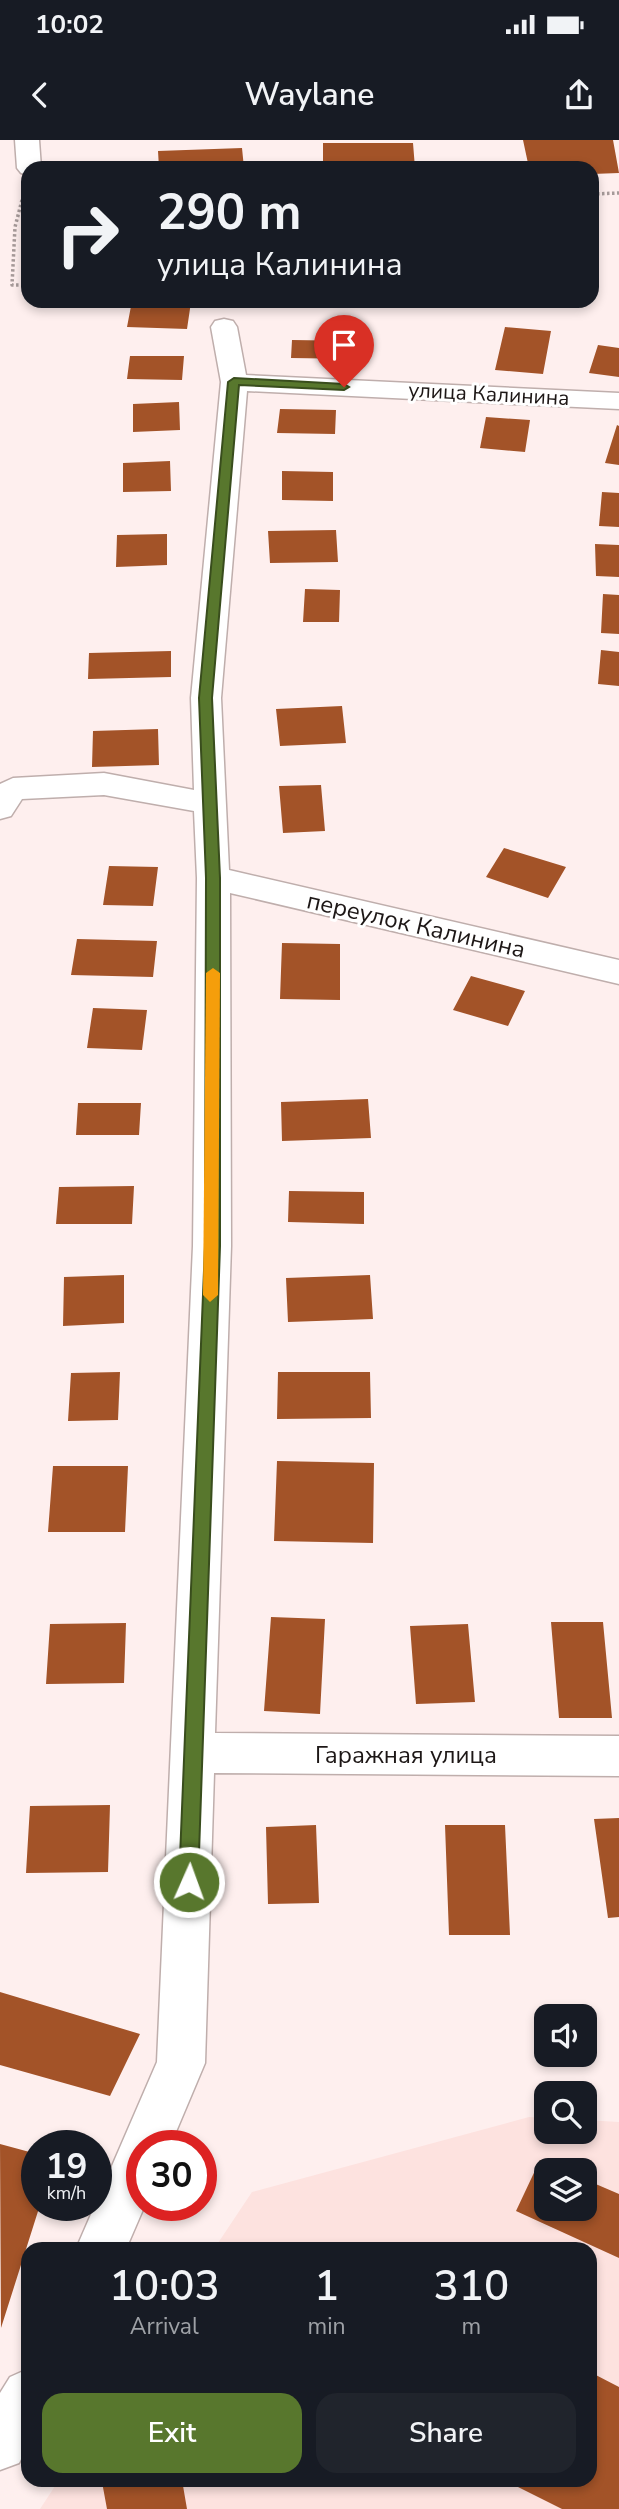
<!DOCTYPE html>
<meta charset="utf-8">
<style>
:root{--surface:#171b24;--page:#20242c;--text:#f1f3f6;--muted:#9ea1a6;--accent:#58772d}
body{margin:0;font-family:"Nunito Sans",sans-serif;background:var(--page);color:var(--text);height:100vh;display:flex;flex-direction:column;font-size:26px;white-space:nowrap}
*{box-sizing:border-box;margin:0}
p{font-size:23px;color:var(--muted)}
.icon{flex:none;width:38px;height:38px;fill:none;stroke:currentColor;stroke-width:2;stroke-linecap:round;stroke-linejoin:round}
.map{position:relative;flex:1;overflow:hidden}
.details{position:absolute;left:21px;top:2102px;width:576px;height:245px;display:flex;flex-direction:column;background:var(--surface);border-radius:21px;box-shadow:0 4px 10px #0003}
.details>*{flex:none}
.banner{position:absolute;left:21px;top:21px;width:578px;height:147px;border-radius:21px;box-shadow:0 4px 10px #0003;background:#171b24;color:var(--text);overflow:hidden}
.controls{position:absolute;left:534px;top:1864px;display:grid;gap:14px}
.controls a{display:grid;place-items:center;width:63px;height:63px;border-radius:14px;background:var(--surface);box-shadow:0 4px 10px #0003;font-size:35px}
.speed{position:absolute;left:21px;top:1990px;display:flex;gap:14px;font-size:35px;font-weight:700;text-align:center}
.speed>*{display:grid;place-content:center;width:91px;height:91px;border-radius:50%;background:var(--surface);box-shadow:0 4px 10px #0003;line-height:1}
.speed small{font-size:18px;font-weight:400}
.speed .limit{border:10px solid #d22;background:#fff;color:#111}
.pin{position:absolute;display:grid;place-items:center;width:60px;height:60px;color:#fff;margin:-72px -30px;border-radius:50% 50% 50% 0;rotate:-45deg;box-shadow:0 0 7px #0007}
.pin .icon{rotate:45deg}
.me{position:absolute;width:77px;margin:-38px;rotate:2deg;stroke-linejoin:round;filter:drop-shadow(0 0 5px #0008)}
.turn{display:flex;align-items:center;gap:24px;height:147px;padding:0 21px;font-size:32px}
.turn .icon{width:91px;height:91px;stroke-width:2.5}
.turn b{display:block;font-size:49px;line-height:60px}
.eta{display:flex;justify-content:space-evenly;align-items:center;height:119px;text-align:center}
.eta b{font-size:42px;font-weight:600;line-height:49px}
.button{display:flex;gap:14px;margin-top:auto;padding:14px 21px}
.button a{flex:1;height:80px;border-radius:21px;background:var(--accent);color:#fff;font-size:28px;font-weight:600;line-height:80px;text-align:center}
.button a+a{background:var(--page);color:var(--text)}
.status{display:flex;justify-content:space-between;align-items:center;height:49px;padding:0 35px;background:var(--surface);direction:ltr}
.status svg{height:19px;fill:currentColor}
header{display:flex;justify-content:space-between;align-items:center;height:91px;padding:0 21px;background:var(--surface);font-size:32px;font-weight:600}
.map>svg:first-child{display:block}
.built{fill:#fde2df;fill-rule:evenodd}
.building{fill:#a35328}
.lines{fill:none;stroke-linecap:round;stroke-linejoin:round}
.minor-casing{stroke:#bfaeac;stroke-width:3}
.path{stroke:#a69a99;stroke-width:3.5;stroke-dasharray:2.5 2.5;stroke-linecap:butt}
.minor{fill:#fff;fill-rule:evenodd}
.route{fill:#58772d;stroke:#394d1d;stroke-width:2}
.slow{fill:#f59e0b}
.labels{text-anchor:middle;stroke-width:6;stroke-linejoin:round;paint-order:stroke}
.far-street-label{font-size:21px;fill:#1d1716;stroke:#fff}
.street-label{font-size:24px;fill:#1d1716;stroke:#fff}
</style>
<div class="status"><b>10:02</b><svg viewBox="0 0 49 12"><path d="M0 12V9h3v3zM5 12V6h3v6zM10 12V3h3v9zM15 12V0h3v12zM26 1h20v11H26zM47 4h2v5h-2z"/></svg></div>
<header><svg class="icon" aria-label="back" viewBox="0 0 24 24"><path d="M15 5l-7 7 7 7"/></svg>Waylane<svg class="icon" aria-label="share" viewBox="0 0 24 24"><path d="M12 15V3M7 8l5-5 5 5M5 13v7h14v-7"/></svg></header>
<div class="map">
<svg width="619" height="2369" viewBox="0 0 619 2369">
<rect width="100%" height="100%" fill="#feefee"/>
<path class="built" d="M529,1977L546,1978V1992H584L585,1980L619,1982V2369H40L59,2340H590V2109H214L252,2052ZM546,2030H584V2068H546Z"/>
<path class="building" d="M523,0H613L619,33L592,34V28H529Z
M323,3H413L415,28H323Z
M242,8L244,28H159L158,11Z
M132,161L191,162L187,189L127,187Z
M505,187L551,191L543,234L495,230Z
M292,200L359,201V219L291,218Z
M598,205L619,208V237L589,233Z
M130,216H184L182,240L127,239Z
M179,262L180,290L133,292V264Z
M280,269L336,270L335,294L277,293Z
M486,277L530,280L525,312L480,308Z
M617,285L619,286V325L605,323Z
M170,321L171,351L123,352V323Z
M282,331L333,332V361L282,360Z
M602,352L619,353V387L599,386Z
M336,390L338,422L270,423L268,391Z
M167,394V425L116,427L117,395Z
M595,404L619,405V437L596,436Z
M305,449L340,450L339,482H303Z
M603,454L619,455V494L601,493Z
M601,510L619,512V546L598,544Z
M171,511V537L88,539L89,513Z
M342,566L346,603L280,606L276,569Z
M158,589L159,625L92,627L93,591Z
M321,645L325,691L283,693L279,646Z
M504,708L566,727L548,758L486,737Z
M109,726L158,727L153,766L103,765Z
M77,799L157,801L153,837L71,835Z
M282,803L340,804V860L280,859Z
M471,836L525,851L508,886L453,870Z
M93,868L147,870L142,910L87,908Z
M368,959L371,998L282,1001L281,962Z
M78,963H141L139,995H76Z
M134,1046L132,1084H56L59,1047Z
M289,1051L364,1052V1084L288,1082Z
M124,1135V1183L63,1186L64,1137Z
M370,1135L373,1179L288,1182L286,1138Z
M120,1232L118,1280L68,1281L71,1233Z
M278,1232H370L371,1278L277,1279Z
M277,1321L374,1323L373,1403L274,1401Z
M53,1326H128L125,1392H48Z
M271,1477L325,1479L320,1574L264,1571Z
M551,1482H603L612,1578H559Z
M126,1483L124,1543L46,1544L50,1484Z
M468,1484L475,1562L416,1564L410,1486Z
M110,1665L108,1732L26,1733L30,1666Z
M619,1678V1777L608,1778L594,1679Z
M316,1685L319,1763L268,1764L266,1687Z
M445,1685H505L510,1795H449Z
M0,1852L140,1894L110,1956L0,1925Z
M0,2004L37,2014V2065H40L1,2188Z
M540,2020L563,2030H546V2068H584V2039L619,2054V2118L516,2071Z
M590,2232L619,2247V2369H562L504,2340H590Z
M110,2340H182L187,2369H107L102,2342Z"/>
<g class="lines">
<defs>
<path id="minor" d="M15,0H39L41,28H28V35L21,33L17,28Z
M224,179L233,181L237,187L246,235L619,253V269L247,251L221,558L229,730L619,820V844L230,753L231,1106L215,1593L619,1596V1636L214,1633L205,1923L170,2006H142V2065H145L126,2109H76L157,1922L193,1106L197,738L194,671L104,655L22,659L11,676L0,679V644L13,638L104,633L194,650L191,558L221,242L211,187L215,181Z
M28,2229V2306L19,2323L0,2330V2253L10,2237Z"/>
</defs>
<use href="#minor" class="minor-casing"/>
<path class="path" d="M592,54L619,53
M22,60L15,87L12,145H28"/>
<use href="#minor" class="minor"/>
</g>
<path class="route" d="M234,238L344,244L349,247L344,250L239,245L212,558L220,738V1106L198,1742L195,1748L189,1751L182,1748L179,1742L205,1106L206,738L199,558L228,242Z"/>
<path class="slow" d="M213,828L220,833L218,1155L210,1162L203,1155L206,833Z"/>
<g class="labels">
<g class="far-street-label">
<text transform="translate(489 254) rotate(3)" y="7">улица Калинина</text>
</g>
<g class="street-label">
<text transform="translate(416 785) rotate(13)" y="8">переулок Калинина</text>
<text x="406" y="1623">Гаражная улица</text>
</g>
</g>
</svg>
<div class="controls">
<a><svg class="icon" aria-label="sound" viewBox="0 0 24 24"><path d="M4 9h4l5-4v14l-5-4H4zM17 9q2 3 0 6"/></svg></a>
<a><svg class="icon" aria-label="search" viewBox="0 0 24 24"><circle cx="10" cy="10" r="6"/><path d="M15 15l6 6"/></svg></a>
<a><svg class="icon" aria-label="layers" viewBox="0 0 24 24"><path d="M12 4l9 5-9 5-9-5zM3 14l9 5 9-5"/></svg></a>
</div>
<div class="speed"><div>19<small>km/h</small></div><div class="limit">30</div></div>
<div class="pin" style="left:344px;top:247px;background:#d93025"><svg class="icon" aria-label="arrive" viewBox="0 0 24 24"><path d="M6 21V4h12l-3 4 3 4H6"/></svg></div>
<svg class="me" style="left:189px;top:1742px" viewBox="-20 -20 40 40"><circle r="17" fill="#58772d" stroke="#fff" stroke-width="3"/><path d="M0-11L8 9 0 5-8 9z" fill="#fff"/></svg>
<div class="banner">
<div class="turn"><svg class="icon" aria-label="right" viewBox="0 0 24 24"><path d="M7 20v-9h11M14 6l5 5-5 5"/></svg><div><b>290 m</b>улица Калинина</div></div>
</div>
<section class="details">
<div class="eta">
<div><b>10:03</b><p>Arrival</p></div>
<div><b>1</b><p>min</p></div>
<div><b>310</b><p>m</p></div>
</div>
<div class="button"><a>Exit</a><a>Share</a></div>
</section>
</div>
